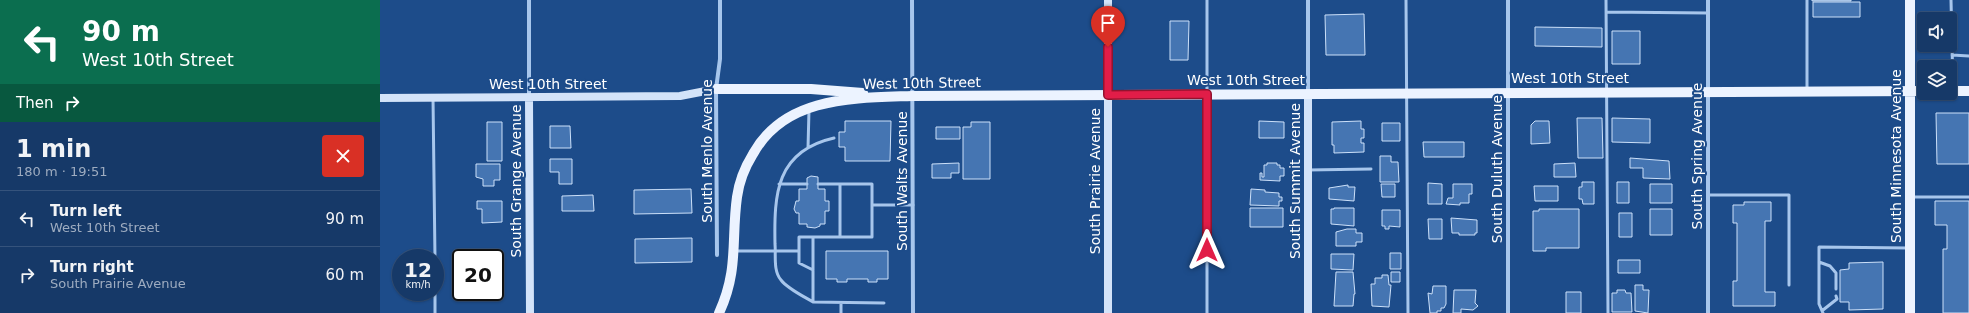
<!DOCTYPE html>
<meta charset="utf-8">
<style>
:root{--surface:#163968;--page:#234471;--text:#f1f3f6;--muted:#9eacc0;--line:#35537c}
body{margin:0;font-family:"DejaVu Sans",sans-serif;background:var(--page);color:var(--text);height:100vh;display:flex;flex-direction:column;font-size:15px;white-space:nowrap}
*{box-sizing:border-box;margin:0}
p{font-size:13px;color:var(--muted)}
.icon{flex:none;width:22px;height:22px;fill:none;stroke:currentColor;stroke-width:2;stroke-linecap:round;stroke-linejoin:round}
.map{position:relative;flex:1;overflow:hidden}
.drawer{display:flex;flex-direction:column;background:var(--surface);width:380px}
.drawer>*{flex:none}
.guide{background:#0b6e4f;color:#fff;overflow:hidden}
.buttons{position:absolute;left:1537px;top:12px;display:grid;gap:8px}
.buttons a{display:grid;place-items:center;width:40px;height:40px;border-radius:4px;background:var(--surface);box-shadow:0 1px 3px #0004,0 0 0 1px var(--line);font-size:20px}
.speed{position:absolute;left:12px;top:249px;display:flex;gap:8px;font-size:20px;font-weight:700;text-align:center}
.speed>*{display:grid;place-content:center;width:52px;height:52px;border-radius:50%;background:var(--surface);box-shadow:0 1px 3px #0004,0 0 0 1px var(--line);line-height:1}
.speed small{font-size:10px;font-weight:400}
.speed .limit{border:2px solid #111;border-radius:6px;background:#fff;color:#111}
.pin{position:absolute;display:grid;place-items:center;width:34px;height:34px;color:#fff;margin:-41px -17px;border-radius:50% 50% 50% 0;rotate:-45deg;box-shadow:0 0 4px #0007}
.pin .icon{rotate:45deg}
.me{position:absolute;width:44px;margin:-22px;rotate:0deg;stroke-linejoin:round;filter:drop-shadow(0 0 3px #0008)}
.turn{display:flex;align-items:center;gap:14px;height:84px;padding:0 16px;font-size:18px}
.turn .icon{width:52px;height:52px;stroke-width:2.5}
.turn b{display:block;font-size:28px;line-height:34px}
.then{display:flex;align-items:center;height:38px;padding:0 16px;background:#0003;gap:8px;font-size:15px}
.round{display:grid;place-items:center;flex:none;width:42px;height:42px;border-radius:4px;background:var(--page)}
.head{display:flex;align-items:center;justify-content:space-between;height:68px;padding:0 16px}
h1{font-size:24px;font-weight:600;line-height:30px}
ul{padding:0;list-style:none}
li{display:flex;align-items:center;gap:12px;height:56px;padding:0 16px;border-top:1px solid var(--line)}
li div{flex:1}
li b{display:block;font-size:15px}
li em{font-style:normal}
main{display:flex;flex:1;min-height:0}
.map>svg:first-child{display:block}
.building{fill:#4575b2;stroke:#cce0f9}
.lines{fill:none;stroke-linecap:round;stroke-linejoin:round}
.lane{stroke:#a7c6ec;stroke-width:3}
.street{stroke:#a7c6ec;stroke-width:4}
.secondary{stroke:#d3e3f9;stroke-width:8}
.primary{stroke:#ecf3ff;stroke-width:10}
.route-casing{stroke:#92132f;stroke-width:10}
.route{stroke:#e11d48;stroke-width:7}
.labels{text-anchor:middle;stroke-width:4;stroke-linejoin:round;paint-order:stroke}
.street-label{font-size:14px;fill:#fff;stroke:#1d4c8a}
</style>
<main>
<section class="drawer">
<div class="guide">
<div class="turn"><svg class="icon" aria-label="left" viewBox="0 0 24 24"><path d="M17 20v-9H6M10 6l-5 5 5 5"/></svg><div><b>90 m</b>West 10th Street</div></div>
<div class="then">Then<svg class="icon" aria-label="right" viewBox="0 0 24 24"><path d="M7 20v-9h11M14 6l5 5-5 5"/></svg></div>
</div>
<div class="head"><div><h1>1 min</h1><p>180 m · 19:51</p></div><a class="round" style="background:#d93025;color:#fff"><svg class="icon" aria-label="close" viewBox="0 0 24 24"><path d="M6 6l12 12M18 6L6 18"/></svg></a></div>
<ul>
<li><svg class="icon" aria-label="left" viewBox="0 0 24 24"><path d="M17 20v-9H6M10 6l-5 5 5 5"/></svg><div><b>Turn left</b><p>West 10th Street</p></div><em>90 m</em></li>
<li><svg class="icon" aria-label="right" viewBox="0 0 24 24"><path d="M7 20v-9h11M14 6l5 5-5 5"/></svg><div><b>Turn right</b><p>South Prairie Avenue</p></div><em>60 m</em></li>
</ul>
</section>
<div class="map">
<svg width="1589" height="313" viewBox="0 0 1589 313">
<rect width="100%" height="100%" fill="#1d4c8a"/>
<path class="building" d="M1432,0H1471V1H1432Z
M1433,2H1480V17H1433Z
M984,14L985,55H946L945,15Z
M790,21H809L808,60H790Z
M1155,27L1222,28V47L1155,46Z
M1232,31H1260V64H1232Z
M1556,113H1589V164H1557Z
M1197,118H1222L1223,158H1198Z
M1232,118L1270,119V143L1232,142Z
M465,121H511L510,161H465V147H459V132H465Z
M879,121L904,122V138H879Z
M981,121V129H984V138H981V143H984V152L954,153V145H952V122Z
M1155,121H1169L1170,143L1151,144V125Z
M107,122H122V161H107Z
M591,122H610V179H583V127H591Z
M1002,123H1020V141H1002Z
M170,126H190L191,148H170Z
M556,127H580V139H556Z
M1043,142H1084V157H1044Z
M1000,156H1011V162H1018L1019,182H1000Z
M1250,158L1289,161L1290,179L1263,178V168H1250Z
M170,159H192V184H179V172H170Z
M579,163V173H571V178H552V164Z
M887,163H897V165H900V168H904V176H900V181L880,180V173H882V177H884V165H887Z
M1195,163L1196,177H1174V164Z
M96,164H120V180H114V186H103V179L96,177Z
M431,176L438,177V189H445V201H449V211H445V224H440V226L435,228L427,227V224H419V213H416L414,209L416,201H419V189H427V178Z
M1202,182H1214V204H1203L1202,199H1199V187H1202Z
M1237,182H1249V203H1237Z
M1048,183L1062,184V204H1048Z
M1001,184H1015V197H1002Z
M1073,184H1092V194H1089V203H1080V205L1066,204L1068,198H1073Z
M1270,184H1292V203H1270Z
M968,185V187H975L974,201L949,199V188Z
M1154,186H1178V201H1155Z
M311,189L312,213L254,214V190Z
M871,189L885,190V192L899,193V197H902V201H899V206L870,205Z
M213,195L214,211H182V196Z
M97,201H122V222L102,223V209H97Z
M1555,201H1589V313H1563V249H1567V225H1555Z
M1364,202H1391V221H1385V292H1395V306H1353V281H1357V223H1353V205H1364Z
M870,208H903V227H870Z
M954,208H974V226L951,224V209H954Z
M1159,209H1199V248H1166V251H1153V211H1159Z
M1270,209H1292V235H1270Z
M1002,210H1020V227L1009,226V229H1005V226H1002Z
M1239,213H1252V237H1239Z
M1071,218L1097,220V233H1095V235H1079V233H1072Z
M1048,219H1062V239H1049Z
M967,229H976V233H982V242H976V246H956V232Z
M312,238V262L255,263V239Z
M446,251H508V279H497V282H488V279H467V282H457V279H446Z
M1010,253H1021V269H1010Z
M951,254H974L973,270L951,269Z
M1238,260H1260V273H1238Z
M1503,262V309L1469,310V302H1460V270L1469,269V263Z
M956,272H973L975,294H974L973,306H954Z
M1011,272H1020V282H1011Z
M1002,275H1008L1009,285H1011L1009,307L992,306L991,284H995V278H1002Z
M1255,285H1263V290H1269L1268,313L1255,311Z
M1053,286H1066V304L1064,308H1061V311H1057V313H1050L1048,293L1052,294Z
M1074,290H1096L1095,303L1098,306L1093,310L1081,309V313H1073Z
M1237,290H1245L1246,293H1251L1252,312H1232V293H1237Z
M1186,292H1201V313H1186Z"/>
<g class="lines">
<path class="lane" d="M827,0V313
M1026,0L1028,313
M1226,0L1228,313
M1427,0V89
M1571,0L1573,89
M1226,12L1328,13
M1572,55L1589,56
M53,98L55,258
M428,148L429,110
M928,170L991,169
M399,184H427
M438,184H460
M1328,195H1409V285
M1531,197H1589
M492,205H533
M433,237V302L504,303
M355,251H419V263L433,270
M419,251V237H492V184H460V237
M1439,262L1450,266L1456,273V289
M55,277V313
M433,302C423,296 408,289 401,280C393,271 396,255 395,244C394,194 396,151 454,138
M461,303V313
M1443,310L1457,299L1456,296
M1443,313L1439,304V247L1528,248"/>
<path class="street" d="M149,0V98
M532,0L533,313
M928,0V94
M1128,0V313
M1328,0V313
M337,255L336,89L340,59V0"/>
<path class="secondary" d="M728,0V313
M928,94V313
M0,98L300,96L336,89
M149,98L150,313"/>
<path class="primary" d="M336,89H431L483,93
M1570,91H1589
M339,313C359,270 351,240 357,197C359,182 365,167 373,154C405,96 474,98 532,96L1544,91
M1530,313V0"/>
</g>
<g class="lines">
<defs>
<path id="route" d="M728,47V95L827,94V250"/>
</defs>
<use href="#route" class="route-casing"/>
<use href="#route" class="route"/>
</g>
<g class="labels">
<g class="street-label">
<text x="1190" y="83">West 10th Street</text>
<text x="866" y="85">West 10th Street</text>
<text transform="translate(542 83) rotate(-1)" y="5">West 10th Street</text>
<text x="168" y="89">West 10th Street</text>
<text transform="translate(327 151) rotate(-90)" y="5">South Menlo Avenue</text>
<text transform="translate(1317 156) rotate(-90)" y="5">South Spring Avenue</text>
<text transform="translate(1516 156) rotate(-90)" y="5">South Minnesota Avenue</text>
<text transform="translate(1117 169) rotate(-90)" y="5">South Duluth Avenue</text>
<text transform="translate(136 181) rotate(-90)" y="5">South Grange Avenue</text>
<text transform="translate(522 181) rotate(-90)" y="5">South Walts Avenue</text>
<text transform="translate(715 181) rotate(-90)" y="5">South Prairie Avenue</text>
<text transform="translate(915 181) rotate(-90)" y="5">South Summit Avenue</text>
</g>
</g>
</svg>
<div class="buttons">
<a><svg class="icon" aria-label="sound" viewBox="0 0 24 24"><path d="M4 9h4l5-4v14l-5-4H4zM17 9q2 3 0 6"/></svg></a>
<a><svg class="icon" aria-label="layers" viewBox="0 0 24 24"><path d="M12 4l9 5-9 5-9-5zM3 14l9 5 9-5"/></svg></a>
</div>
<div class="speed"><div>12<small>km/h</small></div><div class="limit">20</div></div>
<div class="pin" style="left:728px;top:47px;background:#d93025"><svg class="icon" aria-label="arrive" viewBox="0 0 24 24"><path d="M6 21V4h12l-3 4 3 4H6"/></svg></div>
<svg class="me" style="left:827px;top:250px" viewBox="-20 -20 40 40"><path d="M0-17L14 15 0 8-14 15z" fill="#e11d48" stroke="#fff" stroke-width="4"/></svg>
</div>
</main>
